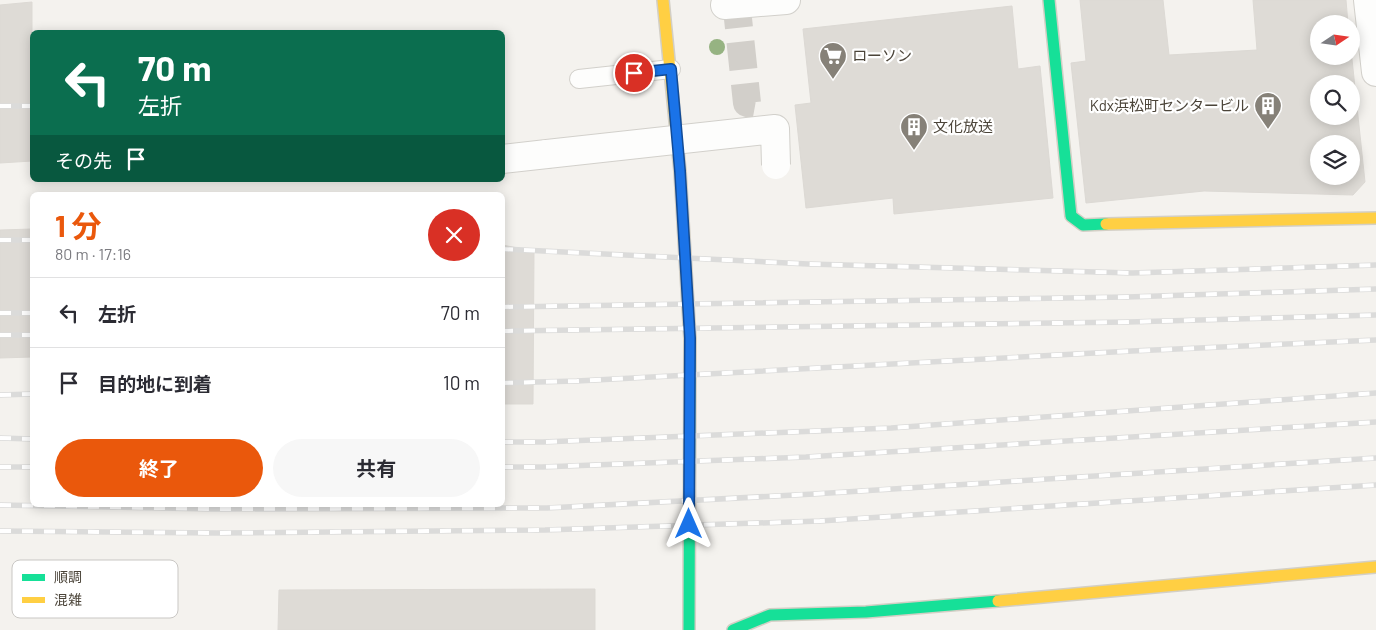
<!DOCTYPE html>
<html lang="ja">
<meta charset="utf-8">
<style>
:root{--surface:#fff;--page:#f7f7f7;--text:#2b2b33;--muted:#7c7c81;--line:#e1e1e2;--accent:#ea580c}
body{margin:0;font-family:Barlow,"Noto Sans JP",sans-serif;background:var(--page);color:var(--text);height:100vh;display:flex;flex-direction:column;font-size:19px;white-space:nowrap}
*{box-sizing:border-box;margin:0}
p{font-size:16px;color:var(--muted)}
.icon{flex:none;width:28px;height:28px;fill:none;stroke:currentColor;stroke-width:2;stroke-linecap:round;stroke-linejoin:round}
.map{position:relative;flex:1;overflow:hidden}
.drawer{position:absolute;left:30px;top:192px;width:475px;height:315px;display:flex;flex-direction:column;background:var(--surface);border-radius:8px;box-shadow:0 2px 12px #0003}
.drawer>*{flex:none}
.banner{position:absolute;left:30px;top:30px;width:475px;height:152px;border-radius:8px;box-shadow:0 2px 12px #0003;background:#0b6e4f;color:#fff;overflow:hidden}
.needle{width:32px;rotate:77deg}
.tools{position:absolute;left:1310px;top:15px;display:grid;gap:10px}
.tools a{display:grid;place-items:center;width:50px;height:50px;border-radius:50%;background:var(--surface);box-shadow:0 2px 12px #0003;font-size:25px}
.pin{position:absolute;display:grid;place-items:center;width:42px;height:42px;color:#fff;margin:-21px;border:2px solid #fff;border-radius:50%;box-shadow:0 1px 5px #0007}
.me{position:absolute;width:55px;margin:-28px;rotate:0deg;stroke-linejoin:round;filter:drop-shadow(0 0 4px #0008)}
.turn{display:flex;align-items:center;gap:18px;height:105px;padding:0 25px;font-size:22px}
.turn .icon{width:65px;height:65px;stroke-width:2.5}
.turn b{display:block;font-size:35px;line-height:42px}
.then{display:flex;align-items:center;height:48px;padding:0 25px;background:#0003;gap:10px;font-size:19px}
.round{display:grid;place-items:center;flex:none;width:52px;height:52px;border-radius:26px;background:var(--page)}
.overview{display:flex;align-items:center;justify-content:space-between;height:85px;padding:0 25px}
h1{font-size:30px;font-weight:700;line-height:38px;color:var(--accent)}
.action{display:flex;gap:10px;margin-top:auto;padding:10px 25px}
.action a{flex:1;height:58px;border-radius:30px;background:var(--accent);color:#fff;font-size:20px;font-weight:700;line-height:58px;text-align:center}
.action a+a{background:var(--page);color:var(--text)}
ul{padding:0;list-style:none}
li{display:flex;align-items:center;gap:15px;height:70px;padding:0 25px;border-top:1px solid var(--line)}
li div{flex:1}
li b{display:block;font-size:19px}
li em{font-style:normal}
.map>svg:first-child{display:block}
.building{fill:#dedbd6;stroke:#dcd9d4;fill-rule:evenodd}
.lines{fill:none;stroke-linecap:round;stroke-linejoin:round}
.street-tunnel{stroke:#d2cfca;stroke-width:28;stroke-dasharray:28 14;stroke-linecap:butt}
.lane-casing{stroke:#d2d0cb;stroke-width:20}
.street-casing{stroke:#d2d0cb;stroke-width:30}
.fast-casing{stroke:#d3cfc5;stroke-width:14}
.slow-casing{stroke:#d3cfc5;stroke-width:14}
.lane{stroke:#fdfdfc;stroke-width:18}
.street{stroke:#fdfdfc;stroke-width:28}
.fast{stroke:#16e098;stroke-width:11}
.slow{stroke:#ffcf43;stroke-width:11}
.rail-casing{stroke:#dbdbda;stroke-width:5.5}
.rail{stroke:#fff;stroke-width:4;stroke-dasharray:11;stroke-linecap:butt}
.street-bridge-casing{stroke:#d2d0cb;stroke-width:30;stroke-linecap:butt}
.street-bridge{stroke:#fdfdfc;stroke-width:28}
.tree{fill:#96b382}
.route-casing{stroke:#114b97;stroke-width:12}
.route{stroke:#1a73e8;stroke-width:9}
.labels{text-anchor:middle;stroke-width:4.5;stroke-linejoin:round;paint-order:stroke}
.poi-label{font-size:15px;fill:#4b4439;stroke:#fff;text-anchor:start}
.key{fill:#fff;stroke:#c9c7c4;stroke-width:1}
.key-label{font-size:14px;fill:#4b4439}
</style>
<div class="map">
<svg width="1376" height="630" viewBox="0 0 1376 630">
<rect width="100%" height="100%" fill="#f4f2ee"/>
<path class="building" d="M1080,0H1163L1169,55L1257,50L1253,0H1346L1348,24H1319V56H1351V50L1365,182L1353,195L1204,191L1086,203L1071,63L1086,61ZM1319,84H1351V116H1319ZM1319,144H1351V176H1319Z
M32,2V161L0,163V5Z
M1012,6L1018,69L1040,66L1053,198L894,214L893,198L806,208L795,105L811,103L803,29Z
M32,229V357L0,358V230Z
M502,245L534,251L533,404H502Z
M595,589V630H278L279,590Z"/>
<g class="lines">
<path class="street-tunnel" d="M736,0L747,103L758,105"/>
<defs>
<path id="lane" d="M579,79L671,69"/>
<path id="street" d="M1368,0L1376,72
M725,5L786,0
M502,159L547,154"/>
<path id="fast" d="M1049,0L1071,216L1083,225L1106,224
M689,630L690,339
M733,630L770,615L866,612L998,601"/>
<path id="slow" d="M663,0L680,171L690,339
M1106,224L1376,218
M998,601L1376,567"/>
</defs>
<use href="#lane" class="lane-casing"/>
<use href="#street" class="street-casing"/>
<use href="#fast" class="fast-casing"/>
<use href="#slow" class="slow-casing"/>
<use href="#lane" class="lane"/>
<use href="#street" class="street"/>
<use href="#fast" class="fast"/>
<use href="#slow" class="slow"/>
<defs>
<path id="rail" d="M0,106H32
M0,240H32
M502,249L808,264L1132,273L1376,265
M502,307L1127,297L1376,289
M0,313H32
M502,331L1128,322L1376,315
M0,335H32
M502,383L577,381L1132,351L1376,340
M0,395L32,394
M0,438L32,439
M502,442H543L891,428L1376,393
M0,467H32
M502,467H542L806,457L1376,422
M0,505L214,509L547,508L814,494L1376,458
M0,531L216,533L545,530L820,521L1376,485"/>
</defs>
<use href="#rail" class="rail-casing"/>
<use href="#rail" class="rail"/>
<defs>
<path id="street-bridge" d="M547,154L775,129L776,165"/>
</defs>
<use href="#street-bridge" class="street-bridge-casing"/>
<use href="#street-bridge" class="street-bridge"/>
</g>
<circle class="tree" cx="717" cy="47" r="8"/>
<g class="lines">
<defs>
<path id="route" d="M634,73L671,69L680,171L690,338L689,524"/>
</defs>
<use href="#route" class="route-casing"/>
<use href="#route" class="route"/>
</g>
<defs>
<symbol id="supermarket-pin" viewBox="-11 -11 22 30"><path d="M0 17L-7.5 6A9.5 9.5 0 1 1 7.5 6Z" fill="#868178" stroke="#fff"/><path d="M-6-5.5h2.5l.6 2H6L4.5 2H-2.5L-4.4-4H-6ZM-1.5 3.2a1.3 1.3 0 1 0 .1 0ZM3 3.2a1.3 1.3 0 1 0 .1 0Z" fill="#fff"/></symbol>
<symbol id="building-pin" viewBox="-11 -11 22 30"><path d="M0 17L-7.5 6A9.5 9.5 0 1 1 7.5 6Z" fill="#868178" stroke="#fff"/><path d="M-4-6H4V6H1V3H-1V6H-4ZM-2.5-4.3h1.7v1.8h-1.7ZM.8-4.3h1.7v1.8H.8ZM-2.5-1h1.7V.8h-1.7ZM.8-1h1.7V.8H.8Z" fill="#fff"/></symbol>
</defs>
<g fill-rule="evenodd">
<use href="#supermarket-pin" x="817" y="40" width="32" height="43"/>
<use href="#building-pin" x="1252" y="90" width="32" height="43"/>
<use href="#building-pin" x="898" y="111" width="32" height="43"/>
</g>
<g class="labels">
<g class="poi-label">
<text x="852" y="61">ローソン</text>
<text x="1249" y="111" text-anchor="end">Kdx浜松町センタービル</text>
<text x="933" y="132">文化放送</text>
</g>
</g>
<rect x="12" y="560" width="166" height="58" rx="8" class="key"/>
<rect x="22" y="574" width="23" height="7" fill="#16e098"/>
<rect x="22" y="597" width="23" height="6" fill="#ffcf43"/>
<g class="key-label">
<text x="54" y="582">順調</text>
<text x="54" y="605">混雑</text>
</g>
</svg>
<div class="tools">
<a><svg class="needle" viewBox="-14 -14 28 28"><path d="M0-13l5 13h-10z" fill="#e53935"/><path d="M0 13l5-13h-10z" fill="#7c7c81"/></svg></a>
<a><svg class="icon" aria-label="search" viewBox="0 0 24 24"><circle cx="10" cy="10" r="6"/><path d="M15 15l6 6"/></svg></a>
<a><svg class="icon" aria-label="layers" viewBox="0 0 24 24"><path d="M12 4l9 5-9 5-9-5zM3 14l9 5 9-5"/></svg></a>
</div>
<div class="pin" style="left:634px;top:73px;background:#d93025"><svg class="icon" aria-label="arrive" viewBox="0 0 24 24"><path d="M6 21V4h12l-3 4 3 4H6"/></svg></div>
<svg class="me" style="left:689px;top:524px" viewBox="-20 -20 40 40"><path d="M0-17L14 15 0 8-14 15z" fill="#1a73e8" stroke="#fff" stroke-width="4"/></svg>
<div class="banner">
<div class="turn"><svg class="icon" aria-label="left" viewBox="0 0 24 24"><path d="M17 20v-9H6M10 6l-5 5 5 5"/></svg><div><b>70 m</b>左折</div></div>
<div class="then">その先<svg class="icon" aria-label="arrive" viewBox="0 0 24 24"><path d="M6 21V4h12l-3 4 3 4H6"/></svg></div>
</div>
<section class="drawer">
<div class="overview"><div><h1>1 分</h1><p>80 m · 17:16</p></div><a class="round" style="background:#d93025;color:#fff"><svg class="icon" aria-label="close" viewBox="0 0 24 24"><path d="M6 6l12 12M18 6L6 18"/></svg></a></div>
<ul>
<li><svg class="icon" aria-label="left" viewBox="0 0 24 24"><path d="M17 20v-9H6M10 6l-5 5 5 5"/></svg><div><b>左折</b></div><em>70 m</em></li>
<li><svg class="icon" aria-label="arrive" viewBox="0 0 24 24"><path d="M6 21V4h12l-3 4 3 4H6"/></svg><div><b>目的地に到着</b></div><em>10 m</em></li>
</ul>
<div class="action"><a>終了</a><a>共有</a></div>
</section>
</div>
